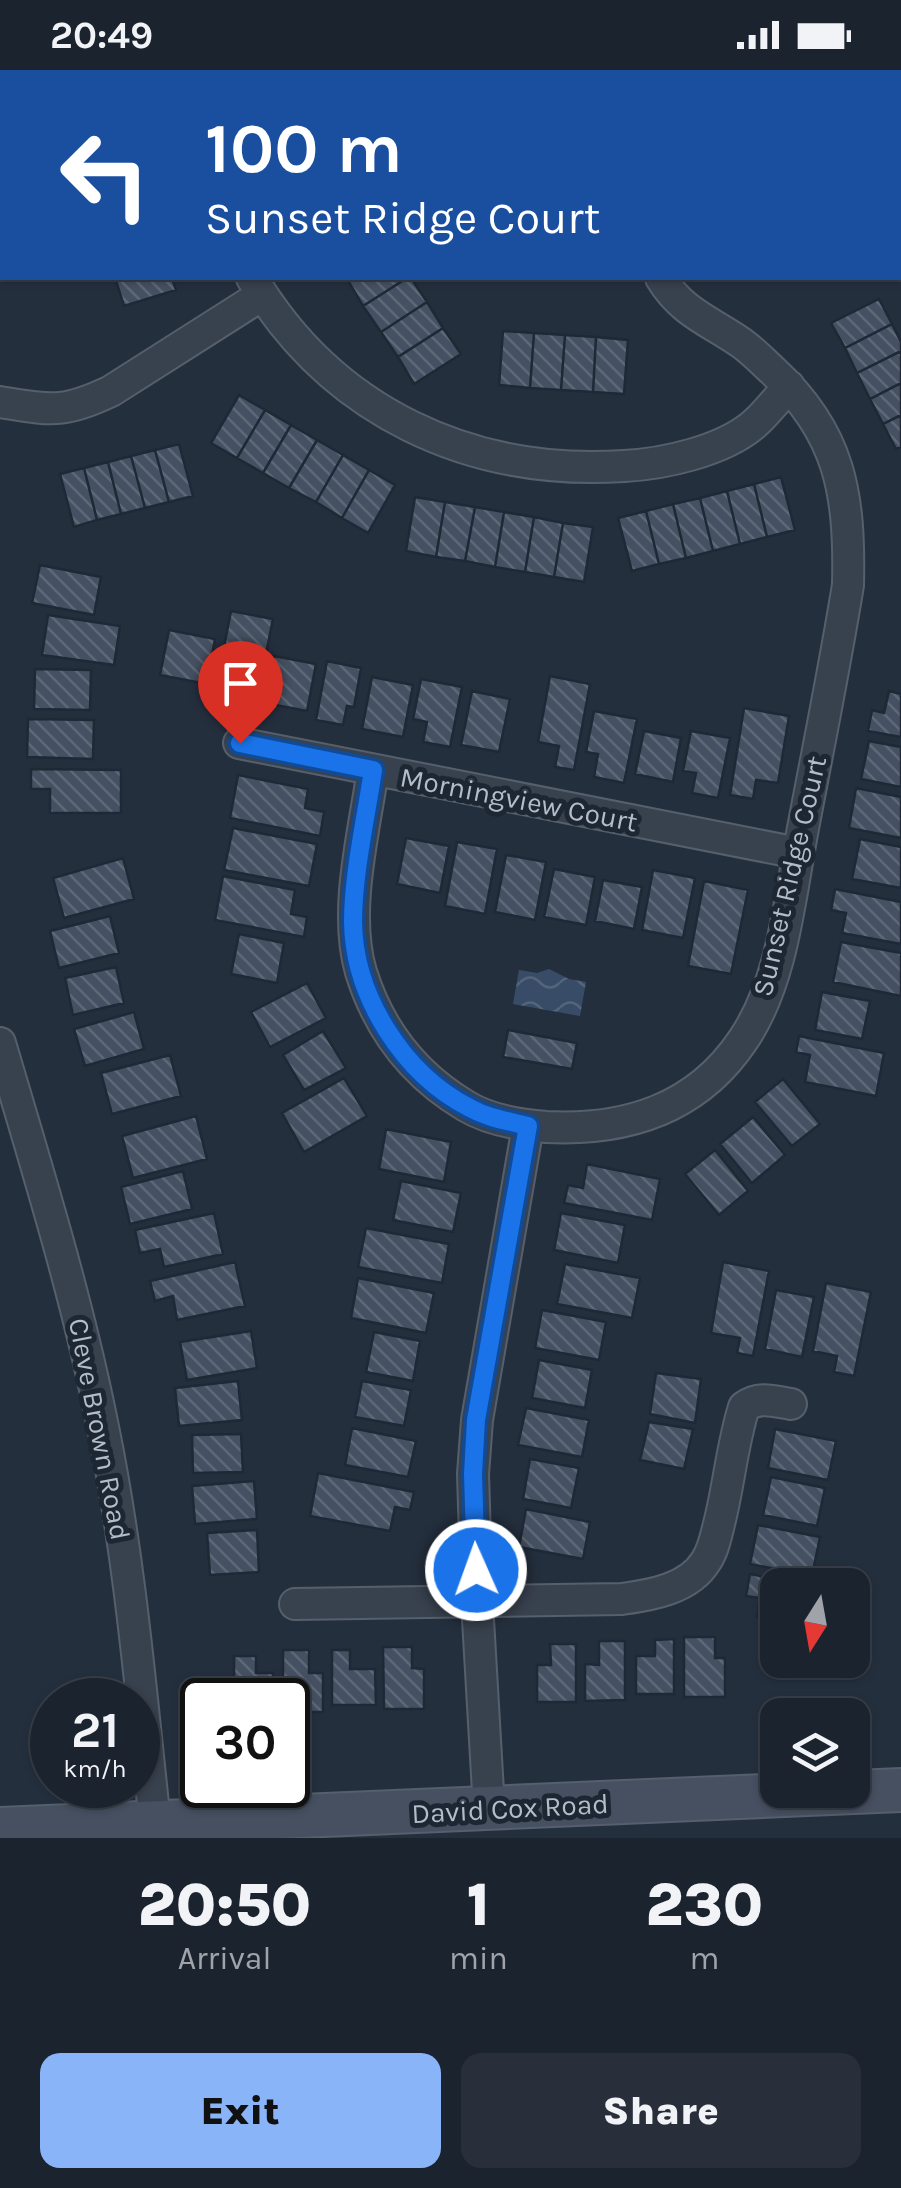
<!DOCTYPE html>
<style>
:root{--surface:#1b232e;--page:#282f3a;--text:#f1f3f6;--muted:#a0a4aa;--line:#39404a;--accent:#8ab4f8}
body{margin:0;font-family:Karla,sans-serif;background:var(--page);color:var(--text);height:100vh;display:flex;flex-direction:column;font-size:38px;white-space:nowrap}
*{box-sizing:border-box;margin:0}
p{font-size:32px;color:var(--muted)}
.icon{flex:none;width:55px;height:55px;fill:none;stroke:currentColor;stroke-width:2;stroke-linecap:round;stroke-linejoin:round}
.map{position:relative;height:1768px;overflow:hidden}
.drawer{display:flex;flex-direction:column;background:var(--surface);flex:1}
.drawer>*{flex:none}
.banner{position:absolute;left:0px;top:0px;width:902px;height:210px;box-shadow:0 2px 8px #0004,0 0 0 2px var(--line);background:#1a4fa0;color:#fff;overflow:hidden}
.needle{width:65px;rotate:191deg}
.fabs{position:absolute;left:760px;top:1498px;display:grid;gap:20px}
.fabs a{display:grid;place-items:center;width:110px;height:110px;border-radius:20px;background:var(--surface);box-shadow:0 2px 8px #0004,0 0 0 2px var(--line);font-size:50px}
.speed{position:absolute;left:30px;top:1608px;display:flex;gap:20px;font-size:50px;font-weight:700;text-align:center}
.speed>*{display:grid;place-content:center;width:130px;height:130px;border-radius:50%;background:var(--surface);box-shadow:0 2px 8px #0004,0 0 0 2px var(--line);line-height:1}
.speed small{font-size:25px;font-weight:400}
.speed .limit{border:5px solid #111;border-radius:15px;background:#fff;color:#111}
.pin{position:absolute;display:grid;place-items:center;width:85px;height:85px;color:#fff;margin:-102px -42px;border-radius:50% 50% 50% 0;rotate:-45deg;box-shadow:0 0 10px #0007}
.pin .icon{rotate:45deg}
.me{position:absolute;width:110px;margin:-55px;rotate:358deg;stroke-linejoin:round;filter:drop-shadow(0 0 8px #0008)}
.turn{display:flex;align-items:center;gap:35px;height:210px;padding:0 40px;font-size:45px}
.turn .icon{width:130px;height:130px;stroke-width:2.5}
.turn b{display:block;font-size:70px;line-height:85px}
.eta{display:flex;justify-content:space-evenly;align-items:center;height:170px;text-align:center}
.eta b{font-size:60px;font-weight:800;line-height:70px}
.cta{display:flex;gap:20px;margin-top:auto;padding:20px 40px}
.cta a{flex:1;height:115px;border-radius:20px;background:var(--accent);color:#111;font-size:40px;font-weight:800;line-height:115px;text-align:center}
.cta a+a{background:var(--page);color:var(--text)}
.status{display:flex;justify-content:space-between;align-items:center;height:70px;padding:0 50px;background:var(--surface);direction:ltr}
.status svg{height:28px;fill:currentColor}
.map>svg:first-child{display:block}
.water{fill:url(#water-waves)}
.building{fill:url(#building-back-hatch);stroke:#1f2835;stroke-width:2.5}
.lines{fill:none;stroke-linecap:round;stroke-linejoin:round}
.street-casing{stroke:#565f6c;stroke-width:34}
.secondary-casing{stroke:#565f6c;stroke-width:46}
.street{stroke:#38414e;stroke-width:30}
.secondary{stroke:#465061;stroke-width:42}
.route-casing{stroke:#114b97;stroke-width:25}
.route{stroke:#1a73e8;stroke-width:18}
.labels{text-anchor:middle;stroke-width:10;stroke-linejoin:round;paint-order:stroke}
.street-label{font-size:28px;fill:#b4bcc9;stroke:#1d2633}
</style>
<div class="status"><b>20:49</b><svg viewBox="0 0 49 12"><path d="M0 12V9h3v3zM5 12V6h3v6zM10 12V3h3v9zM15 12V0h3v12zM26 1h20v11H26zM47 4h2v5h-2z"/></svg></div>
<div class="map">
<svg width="901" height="1768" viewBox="0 0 901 1768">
<defs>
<pattern id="water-waves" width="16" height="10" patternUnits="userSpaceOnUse" patternTransform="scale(2.5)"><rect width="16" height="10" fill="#394c67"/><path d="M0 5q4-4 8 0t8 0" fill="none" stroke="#53647b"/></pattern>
<pattern id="building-back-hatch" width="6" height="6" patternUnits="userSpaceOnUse" patternTransform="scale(2.5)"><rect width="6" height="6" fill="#455162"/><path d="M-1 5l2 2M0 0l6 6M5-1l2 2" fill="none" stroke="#5d6877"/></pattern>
</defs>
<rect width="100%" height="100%" fill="#242f3e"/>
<path class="water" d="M549,899L569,909L586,912L580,946L513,934L519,900L537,903Z"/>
<path class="building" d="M129,208H172L176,220L124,236L116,211Z
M350,208H407L363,236L347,209Z
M407,208H411L427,232L381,262L363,236Z
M879,229L892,254L845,278L831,253Z
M427,232L443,258L398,287L381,262Z
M892,254L901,272V281L857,303L845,278Z
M443,258L461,284L414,314L398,287Z
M503,261L534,263L530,318L499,315Z
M534,263L565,265L561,320L530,318Z
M565,265L596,267L593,322L561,320Z
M596,267L628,270L624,324L593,322Z
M901,281V313L870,329L857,303Z
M901,313V345L883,354L870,329Z
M239,325L265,340L237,388L211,373Z
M265,340L291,355L263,403L237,388Z
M901,345V377L896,379L883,354Z
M291,355L317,370L289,418L263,403Z
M317,370L343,385L316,432L289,418Z
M179,374L193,426L169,432L155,380Z
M155,380L169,432L145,438L131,386Z
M343,385L369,400L342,448L316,432Z
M131,386L145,438L121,444L108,392Z
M108,392L121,444L97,450L84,398Z
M84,398L97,450L74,457L60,404Z
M369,400L395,415L368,463L342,448Z
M781,407L795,460L767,467L754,414Z
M754,414L767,467L740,474L727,421Z
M727,421L740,474L713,481L700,428Z
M415,427L445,432L436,487L406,481Z
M700,428L713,481L686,488L673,434Z
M445,432L475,437L465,491L436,487Z
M673,434L686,488L659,494L646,441Z
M475,437L504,442L495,497L465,491Z
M646,441L659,494L632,501L618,448Z
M504,442L534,447L525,502L495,497Z
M534,447L563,453L554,507L525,502Z
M563,453L593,457L584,512L554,507Z
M40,495L101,507L94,545L32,533Z
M231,541L273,549L259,618L251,617L246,639L213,633Z
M48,545L120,556L114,595L42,585Z
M169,560L215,569L207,614L160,605Z
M274,586L316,594L307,641L265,633Z
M327,591L361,598L354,637L347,636L343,655L316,650Z
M35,599L91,600L90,640L34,639Z
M550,606L590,614L574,700L555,697L559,676L538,672Z
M372,607L413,615L403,667L362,659Z
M421,609L462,617L450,677L423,672L427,652L413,649Z
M472,621L510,629L499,682L461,675Z
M889,621L901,624V667L868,661L872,640L884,643Z
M744,638L789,646L778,713L756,710L753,729L730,725Z
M594,641L637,649L624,713L594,707L598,684L586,682Z
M28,649L94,650L93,689L27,687Z
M644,661L681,668L673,712L635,704Z
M691,661L730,668L718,728L692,723L696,703L683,701Z
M869,671L901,677V717L861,709Z
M31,699L121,700V743H50V719H31Z
M238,705L308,719L305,738L324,742L320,766L230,748Z
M856,718L901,727V768L849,758Z
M233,758L317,774L309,816L224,800Z
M406,768L449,776L440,823L397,814Z
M860,769L901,777V818L852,809Z
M457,772L497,779L485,844L445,836Z
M506,785L546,792L535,850L495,842Z
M123,788L134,829L64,848L53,808Z
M554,799L595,807L586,855L544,847Z
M653,800L695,808L683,868L642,860Z
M223,806L295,820L291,844L307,847L304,867L215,850Z
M603,810L642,817L634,859L595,851Z
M704,811L748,820L731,904L688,896Z
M835,819L901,832V874L842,863L846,843L831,840Z
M110,846L119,883L59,898L50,861Z
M239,864L284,873L277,913L231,904Z
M841,872L901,883V926L833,912Z
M116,897L124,933L73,945L65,908Z
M307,913L326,948L270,977L251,942Z
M822,922L870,931L862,969L815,960Z
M134,942L144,979L85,996L74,959Z
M508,960L577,973L572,999L503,987Z
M323,961L346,998L304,1020L283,985Z
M799,966L884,983L876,1026L805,1012L810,985L796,982Z
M170,985L181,1026L112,1044L101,1003Z
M344,1008L367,1046L304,1082L282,1043Z
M783,1009L820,1054L792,1076L755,1032Z
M196,1046L207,1089L133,1108L122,1066Z
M753,1047L785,1085L752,1113L720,1074Z
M386,1059L451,1072L444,1112L379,1099Z
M715,1080L748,1121L719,1145L685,1104Z
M587,1094L660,1109L652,1150L564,1133L568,1115L583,1118Z
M183,1101L192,1139L130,1154L121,1117Z
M401,1111L461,1123L453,1162L393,1150Z
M214,1143L223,1184L164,1197L160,1179L140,1183L135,1160Z
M561,1143L625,1155L618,1193L554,1180Z
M366,1158L449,1174L442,1213L358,1197Z
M235,1192L245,1236L177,1250L173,1226L155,1231L150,1211Z
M723,1192L769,1201L753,1286L737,1283L740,1268L711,1263Z
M565,1194L640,1208L632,1248L557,1234Z
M358,1208L434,1223L426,1263L351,1248Z
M826,1213L871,1222L854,1306L834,1302L837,1286L813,1281Z
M776,1220L814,1227L802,1287L765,1279Z
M542,1240L606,1252L599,1290L535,1278Z
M251,1261L257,1298L187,1310L180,1272Z
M374,1262L420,1271L413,1311L366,1302Z
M539,1290L592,1300L585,1338L532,1328Z
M656,1303L701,1309L695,1353L650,1344Z
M238,1311L242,1350L179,1356L175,1318Z
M362,1311L411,1320L404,1356L355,1347Z
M526,1338L589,1350L582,1387L518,1375Z
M649,1352L693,1359L684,1399L640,1390Z
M352,1358L416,1371L408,1407L345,1395Z
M775,1359L836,1371L828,1410L768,1398Z
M241,1364L243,1402L193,1403L192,1365Z
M530,1389L579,1398L571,1438L523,1429Z
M318,1403L414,1422L410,1440L395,1437L390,1461L310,1446Z
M771,1407L825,1418L817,1456L763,1445Z
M254,1411L257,1449L195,1454L192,1416Z
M526,1439L590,1452L583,1489L519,1477Z
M758,1455L820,1467L812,1506L750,1494Z
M257,1460L259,1502L210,1505L207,1463Z
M750,1504L807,1515H778V1551L757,1547L760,1528L746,1526Z
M684,1567H715V1588H725V1627H684Z
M674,1569V1624H636V1586H655V1570Z
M599,1571H625V1630L585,1631V1594L599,1595Z
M550,1574H576V1632H537V1595H551Z
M383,1577H412V1598L424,1599V1639H384Z
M283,1580H309V1603H323V1642H288V1630H283Z
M332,1580H350V1599H375L376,1635H332Z
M234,1586H256V1603H273L274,1630H234Z"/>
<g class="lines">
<defs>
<path id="street" d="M203,0V2
M531,0L533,2
M252,208C332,342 470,406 624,396C664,394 722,381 753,355C766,344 777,329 789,316
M0,332C51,340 63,344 111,321L262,225
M239,673L798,783
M373,700C364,762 343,842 361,902C379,960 414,1005 466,1036C489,1050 519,1055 546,1057C625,1061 696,1040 743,970C784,910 790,824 804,753C819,674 835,595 848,515C850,425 841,363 772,300C761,290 750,278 737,270C707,250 681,241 661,208
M0,973C38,1102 78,1230 104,1362C130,1491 141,1623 155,1753
M295,1534L622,1529C651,1525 689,1519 706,1491C713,1481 716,1466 719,1454C729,1415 732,1375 744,1337C759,1326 773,1331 791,1334
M489,1739L477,1532L473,1404L477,1350L528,1056"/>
<path id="secondary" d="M0,1759L901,1720"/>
</defs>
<use href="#street" class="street-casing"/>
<use href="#secondary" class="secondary-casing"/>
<use href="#street" class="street"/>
<use href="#secondary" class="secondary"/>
</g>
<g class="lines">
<defs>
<path id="route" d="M240,673L373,700C366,748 353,804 353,852C354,926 403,1004 470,1038C488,1048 508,1051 528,1056L476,1350L473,1404L476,1500"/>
</defs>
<use href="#route" class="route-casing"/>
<use href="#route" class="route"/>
</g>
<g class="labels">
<g class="street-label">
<text transform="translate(519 729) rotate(11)" y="10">Morningview Court</text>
<text transform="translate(789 806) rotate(-77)" y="10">Sunset Ridge Court</text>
<text transform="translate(100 1359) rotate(79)" y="10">Cleve Brown Road</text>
<text transform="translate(510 1738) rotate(-3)" y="10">David Cox Road</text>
</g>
</g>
</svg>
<div class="fabs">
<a><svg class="needle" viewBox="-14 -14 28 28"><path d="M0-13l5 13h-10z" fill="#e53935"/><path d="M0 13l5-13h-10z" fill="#a0a4aa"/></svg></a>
<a><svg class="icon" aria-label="layers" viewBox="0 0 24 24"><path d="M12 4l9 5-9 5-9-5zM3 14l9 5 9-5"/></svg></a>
</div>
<div class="speed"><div>21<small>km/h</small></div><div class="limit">30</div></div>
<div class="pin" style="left:240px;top:673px;background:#d93025"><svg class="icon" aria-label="arrive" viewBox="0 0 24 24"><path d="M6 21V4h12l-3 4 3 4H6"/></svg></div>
<svg class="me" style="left:476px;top:1500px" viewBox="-20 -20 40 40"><circle r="17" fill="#1a73e8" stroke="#fff" stroke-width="3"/><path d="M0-11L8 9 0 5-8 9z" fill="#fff"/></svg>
<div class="banner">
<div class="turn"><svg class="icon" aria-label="left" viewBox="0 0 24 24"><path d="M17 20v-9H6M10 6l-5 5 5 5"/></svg><div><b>100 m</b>Sunset Ridge Court</div></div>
</div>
</div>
<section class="drawer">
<div class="eta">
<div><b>20:50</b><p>Arrival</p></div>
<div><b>1</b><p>min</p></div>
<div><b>230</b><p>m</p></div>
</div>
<div class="cta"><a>Exit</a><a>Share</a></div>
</section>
